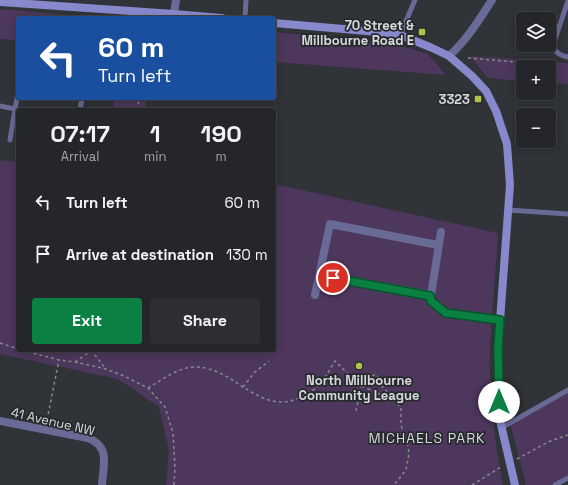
<!DOCTYPE html>
<meta charset="utf-8">
<style>
:root{--surface:#242629;--page:#2c2e31;--text:#f1f3f6;--muted:#a3a5a8;--line:#414346;--accent:#0b8043}
body{margin:0;font-family:"Space Grotesk",sans-serif;background:var(--page);color:var(--text);height:100vh;display:flex;flex-direction:column;font-size:15px;white-space:nowrap}
*{box-sizing:border-box;margin:0}
p{font-size:13px;color:var(--muted)}
.icon{flex:none;width:22px;height:22px;fill:none;stroke:currentColor;stroke-width:2;stroke-linecap:round;stroke-linejoin:round}
.map{position:relative;flex:1;overflow:hidden}
.panel{position:absolute;left:16px;top:108px;width:260px;height:244px;display:flex;flex-direction:column;background:var(--surface);border-radius:4px;box-shadow:0 2px 10px #0003,0 0 0 1px var(--line)}
.panel>*{flex:none}
.top-card{position:absolute;left:16px;top:16px;width:260px;height:84px;border-radius:4px;box-shadow:0 2px 10px #0003,0 0 0 1px var(--line);background:#1a4fa0;color:#fff;overflow:hidden}
.buttons{position:absolute;left:516px;top:12px;display:grid;gap:8px}
.buttons a{display:grid;place-items:center;width:40px;height:40px;border-radius:4px;background:var(--surface);box-shadow:0 2px 10px #0003,0 0 0 1px var(--line);font-size:20px}
.pin{position:absolute;display:grid;place-items:center;width:34px;height:34px;color:#fff;margin:-17px;border:2px solid #fff;border-radius:50%;box-shadow:0 1px 4px #0007}
.me{position:absolute;width:44px;margin:-22px;rotate:0deg;stroke-linejoin:round;filter:drop-shadow(0 0 3px #0008)}
.turn{display:flex;align-items:center;gap:14px;height:84px;padding:0 16px;font-size:18px}
.turn .icon{width:52px;height:52px;stroke-width:2.5}
.turn b{display:block;font-size:28px;line-height:34px}
.eta{display:flex;justify-content:space-evenly;align-items:center;height:68px;text-align:center}
.eta b{font-size:24px;font-weight:700;line-height:28px}
.cta{display:flex;gap:8px;margin-top:auto;padding:8px 16px}
.cta a{flex:1;height:46px;border-radius:4px;background:var(--accent);color:#fff;font-size:16px;font-weight:700;line-height:46px;text-align:center}
.cta a+a{background:var(--page);color:var(--text)}
ul{padding:0;list-style:none}
li{display:flex;align-items:center;gap:12px;height:52px;padding:0 16px}
li div{flex:1}
li b{display:block;font-size:15px}
li em{font-style:normal}
.map>svg:first-child{display:block}
.green{fill:#4d375c}
.lines{fill:none;stroke-linecap:round;stroke-linejoin:round}
.path{stroke:#87898c;stroke-width:1.5;stroke-dasharray:3 3;stroke-linecap:butt}
.lane{stroke:#696a95;stroke-width:5}
.street{stroke:#696a95;stroke-width:8}
.secondary{stroke:#8889cc;stroke-width:8}
.route-casing{stroke:#07532c;stroke-width:10}
.route{stroke:#0b8043;stroke-width:7}
.poi-dot{fill:#b2c34c;stroke:#26292d;stroke-width:1.5}
.labels{text-anchor:middle;stroke-width:3.5;stroke-linejoin:round;paint-order:stroke}
.poi-label{font-size:13px;font-weight:bold;fill:#d7d9db;stroke:#26292d;text-anchor:end}
.street-label{font-size:13px;fill:#d7d9db;stroke:#26292d}
.neighbourhood-label{font-size:14px;letter-spacing:1px;fill:#d7d9db;stroke:#26292d}
</style>
<div class="map">
<svg width="568" height="485" viewBox="0 0 568 485">
<rect width="100%" height="100%" fill="#303337"/>
<path class="green" d="M0,9L103,18H18V40L0,39Z
M274,32L392,43L428,54L446,75L274,62Z
M470,56L568,63V84L549,83V67H523V81L488,78Z
M115,98H147L145,110H113Z
M0,160L18,162V350H274V184L498,233C496,272 492,310 490,349C489,394 494,441 503,485H166L169,450L159,407L118,379L0,354Z
M568,390V475L551,485H526L510,423Z"/>
<g class="lines">
<path class="path" d="M468,58L541,64L546,63L548,59
M136,110L140,98
M0,343L18,349
M22,350L59,360L75,362L106,369L124,376L148,388L165,407L173,433L175,467L174,485
M91,350L106,369
M75,362L91,351
M362,386L384,396L387,393
M243,387L255,372L269,361
M148,388C163,379 180,366 198,367C214,368 228,377 240,385C263,400 282,410 308,393C311,391 316,389 318,386C325,379 330,369 335,361L361,387L375,374L381,380L380,384L401,408V425L408,446L409,454L406,470L394,485
M356,411L361,387
M47,420L59,360
M517,459L548,442L568,435
M472,485L501,467"/>
<path class="lane" d="M568,1L553,45C555,53 560,56 568,57
M245,18L246,0
M400,35L415,0
M0,106L15,109L10,140
M15,109L18,93
M80,110L82,98
M508,210L568,214
M501,428L568,390
M555,485L568,478"/>
<path class="street" d="M174,14L176,0
M449,56C467,40 479,20 492,0
M441,232L431,295V301L445,313L500,320
M320,275L431,295
M315,295L330,224L438,245
M0,421L88,438C111,447 103,465 102,485"/>
<path class="secondary" d="M0,2L174,14L222,18
M274,23L390,33L400,35L430,47L449,56L472,76L486,91L496,111L507,144L510,185L498,348L499,416L515,485"/>
</g>
<g class="lines">
<defs>
<path id="route" d="M333,278L430,296L431,301L446,313L500,320L498,348L499,402"/>
</defs>
<use href="#route" class="route-casing"/>
<use href="#route" class="route"/>
</g>
<g class="poi-dot">
<rect x="418" y="28" width="8" height="8" rx="2"/>
<rect x="474" y="95" width="8" height="8" rx="2"/>
<circle cx="359" cy="366" r="4"/>
</g>
<g class="labels">
<g class="poi-label">
<text x="414" y="30">70 Street &amp;<tspan x="414" dy="15">Millbourne Road E</tspan></text>
<text x="470" y="104">3323</text>
<text x="359" y="385" text-anchor="middle">North Millbourne<tspan x="359" dy="15">Community League</tspan></text>
</g>
<g class="street-label">
<text transform="translate(53 421) rotate(13)" y="5">41 Avenue NW</text>
</g>
<g class="neighbourhood-label">
<text x="427" y="443">MICHAELS PARK</text>
</g>
</g>
</svg>
<div class="buttons">
<a><svg class="icon" aria-label="layers" viewBox="0 0 24 24"><path d="M12 4l9 5-9 5-9-5zM3 14l9 5 9-5"/></svg></a>
<a>+</a>
<a>−</a>
</div>
<div class="pin" style="left:333px;top:278px;background:#d93025"><svg class="icon" aria-label="arrive" viewBox="0 0 24 24"><path d="M6 21V4h12l-3 4 3 4H6"/></svg></div>
<svg class="me" style="left:499px;top:402px" viewBox="-20 -20 40 40"><circle r="19" fill="#fff"/><path d="M0-13L10 11 0 6-10 11z" fill="#0b8043"/></svg>
<div class="top-card">
<div class="turn"><svg class="icon" aria-label="left" viewBox="0 0 24 24"><path d="M17 20v-9H6M10 6l-5 5 5 5"/></svg><div><b>60 m</b>Turn left</div></div>
</div>
<section class="panel">
<div class="eta">
<div><b>07:17</b><p>Arrival</p></div>
<div><b>1</b><p>min</p></div>
<div><b>190</b><p>m</p></div>
</div>
<ul>
<li><svg class="icon" aria-label="left" viewBox="0 0 24 24"><path d="M17 20v-9H6M10 6l-5 5 5 5"/></svg><div><b>Turn left</b></div><em>60 m</em></li>
<li><svg class="icon" aria-label="arrive" viewBox="0 0 24 24"><path d="M6 21V4h12l-3 4 3 4H6"/></svg><div><b>Arrive at destination</b></div><em>130 m</em></li>
</ul>
<div class="cta"><a>Exit</a><a>Share</a></div>
</section>
</div>
